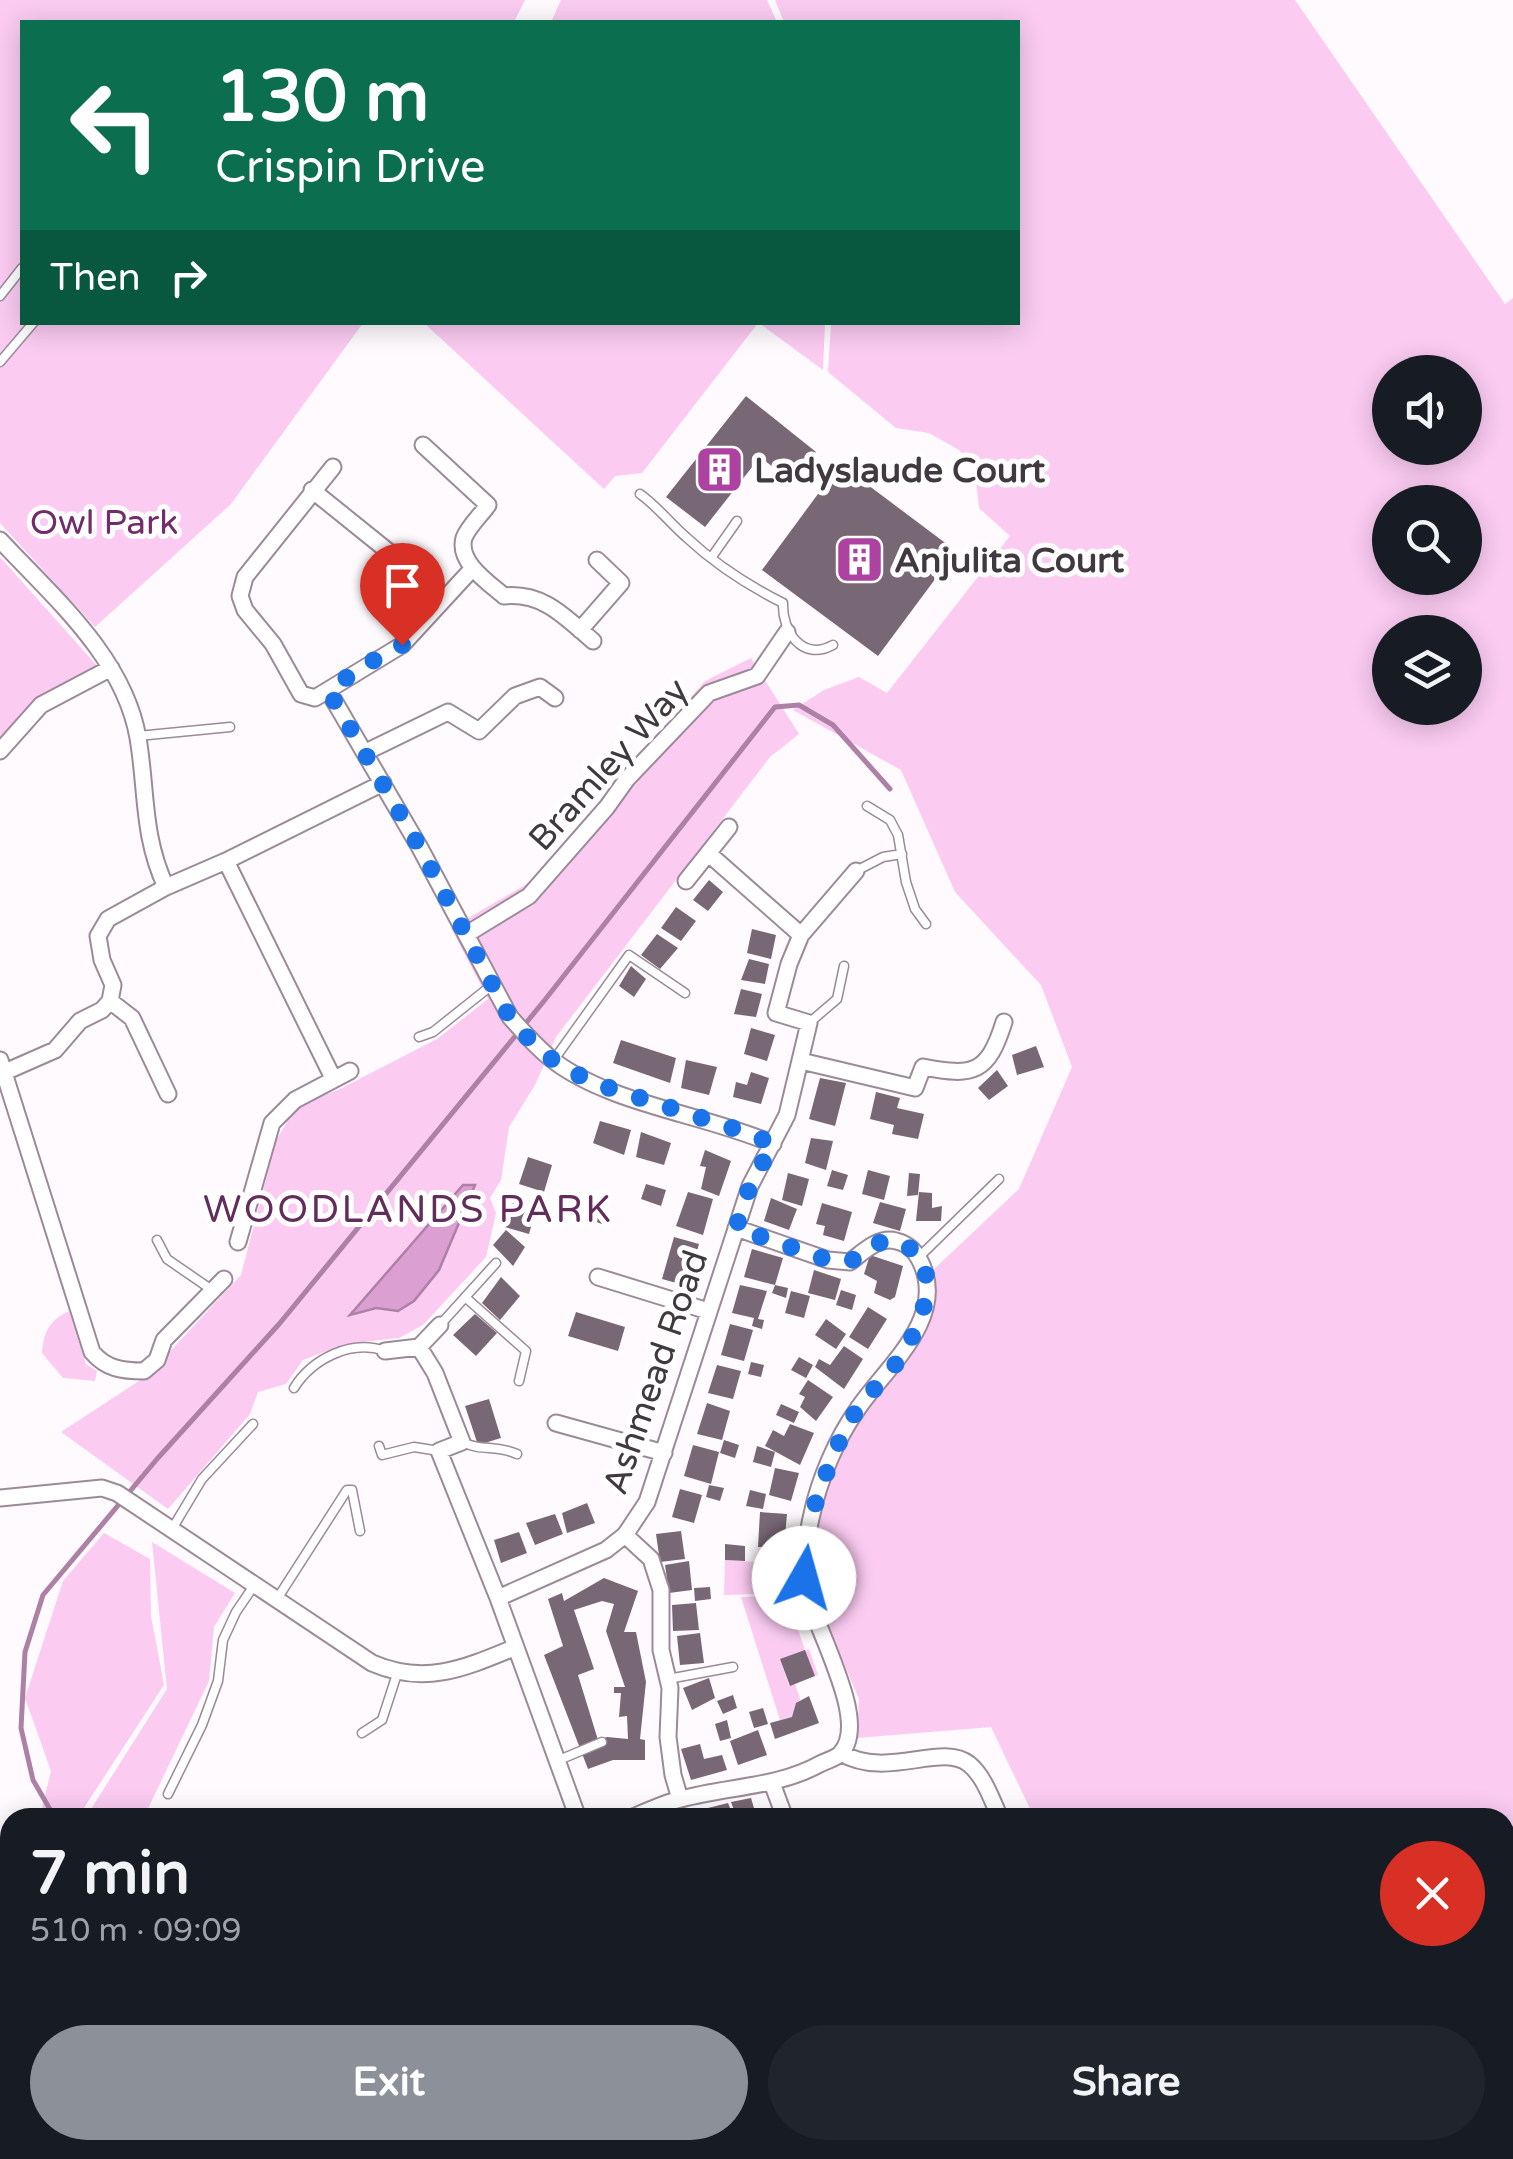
<!DOCTYPE html>
<meta charset="utf-8">
<style>
:root{--surface:#171b24;--page:#20242c;--text:#f1f3f6;--muted:#9ea1a6;--accent:#8c9099}
body{margin:0;font-family:"Varela Round",sans-serif;background:var(--page);color:var(--text);height:100vh;display:flex;flex-direction:column;font-size:38px;white-space:nowrap}
*{box-sizing:border-box;margin:0}
p{font-size:32px;color:var(--muted)}
.icon{flex:none;width:55px;height:55px;fill:none;stroke:currentColor;stroke-width:2;stroke-linecap:round;stroke-linejoin:round}
.map{position:relative;flex:1;overflow:hidden}
.side{position:absolute;left:0px;top:1808px;width:1515px;height:352px;display:flex;flex-direction:column;background:var(--surface);border-radius:30px 30px 0 0;box-shadow:0 5px 25px #0003}
.side>*{flex:none}
.banner{position:absolute;left:20px;top:20px;width:1000px;height:305px;border-radius:0px;box-shadow:0 5px 25px #0003;background:#0b6e4f;color:#fff;overflow:hidden}
.controls{position:absolute;left:1372px;top:355px;display:grid;gap:20px}
.controls a{display:grid;place-items:center;width:110px;height:110px;border-radius:50%;background:var(--surface);box-shadow:0 5px 25px #0003;font-size:50px}
.pin{position:absolute;display:grid;place-items:center;width:85px;height:85px;color:#fff;margin:-102px -42px;border-radius:50% 50% 50% 0;rotate:-45deg;box-shadow:0 0 10px #0007}
.pin .icon{rotate:45deg}
.me{position:absolute;width:110px;margin:-55px;rotate:7deg;stroke-linejoin:round;filter:drop-shadow(0 0 8px #0008)}
.turn{display:flex;align-items:center;gap:35px;height:210px;padding:0 30px;font-size:45px}
.turn .icon{width:130px;height:130px;stroke-width:2.5}
.turn b{display:block;font-size:70px;line-height:85px}
.then{display:flex;align-items:center;height:95px;padding:0 30px;background:#0003;gap:20px;font-size:38px}
.round{display:grid;place-items:center;flex:none;width:105px;height:105px;border-radius:52px;background:var(--page)}
.summary{display:flex;align-items:center;justify-content:space-between;height:170px;padding:0 30px}
h1{font-size:60px;font-weight:800;line-height:75px}
.cta{display:flex;gap:20px;margin-top:auto;padding:20px 30px}
.cta a{flex:1;height:115px;border-radius:60px;background:var(--accent);color:#fff;font-size:40px;font-weight:800;line-height:115px;text-align:center}
.cta a+a{background:var(--page);color:var(--text)}
.map>svg:first-child{display:block}
.green{fill:#fbcbf2;fill-rule:evenodd}
.water{fill:#dc9fd1;stroke:#ad80a5;stroke-width:2.5}
.lines{fill:none;stroke-linecap:round;stroke-linejoin:round}
.stream{stroke:#ad80a5;stroke-width:5}
.building{fill:#786775;fill-rule:evenodd}
.lane-casing{stroke:#9b8a98;stroke-width:11}
.street-casing{stroke:#9b8a98;stroke-width:19}
.lane{stroke:#fff;stroke-width:8}
.street{stroke:#fff;stroke-width:15}
.route{stroke:#1a73e8;stroke-width:18;stroke-dasharray:0 32.4}
.labels{text-anchor:middle;stroke-width:10;stroke-linejoin:round;paint-order:stroke}
.poi-label{font-size:35px;font-weight:bold;fill:#40393f;stroke:#fff;text-anchor:start}
.park-label{font-size:35px;fill:#722c69;stroke:#fff}
.street-label{font-size:35px;fill:#40393f;stroke:#fff}
.neighbourhood-label{font-size:38px;letter-spacing:2.5px;fill:#622d5b;stroke:#fff}
</style>
<div class="map">
<svg width="1513" height="2159" viewBox="0 0 1513 2159">
<rect width="100%" height="100%" fill="#fefafd"/>
<path class="green" d="M0,0H525L514,22H22V322L363,323L231,504L95,627L0,523Z
M561,0H767L777,22H551Z
M775,0H1295L1505,304L1513,298V1947L1505,1948V1818L1034,1817L991,1727L857,1738L859,1699L808,1579L819,1514L837,1453L910,1352L931,1272L1019,1189L1072,1067L1041,985L955,892L901,770L793,710L824,690L859,677L887,693L1010,536L979,508L975,470L959,450L929,433L896,428L828,372L831,323L1018,322V22H784ZM1390,372H1465V448H1390ZM1390,502H1465V578H1390ZM1390,632H1465V708H1390Z
M424,323H758L642,473L615,476L604,489Z
M759,323H825L823,370Z
M0,557L98,667L0,736Z
M751,658L799,734L770,757L556,1037L535,1085L509,1127L501,1180L490,1198L496,1213L486,1257L423,1325L399,1338L345,1344L303,1360L286,1384L258,1392L250,1414L168,1509L61,1432L148,1375L241,1275L276,1141L296,1106L340,1089L437,1039L488,999L451,928L527,884L705,681Z
M69,1311L86,1364L97,1371L95,1381L63,1378L42,1353C44,1331 49,1321 69,1311Z
M104,1533L150,1559L151,1616L164,1685L78,1817H40L51,1771L25,1698L63,1581Z
M152,1542L235,1593L214,1627L209,1681L144,1817H86L167,1689Z
M725,1560L755,1562L760,1594L724,1595Z
M786,1595L805,1650L809,1649L818,1675L815,1676L780,1659L789,1685L795,1684L800,1699L792,1717L780,1720L741,1597Z
M10,1915V2011L0,2013V1921Z
M10,2024V2150H87L85,2159H0V2025Z
M349,2150H520L521,2151L501,2159H343Z
M631,2150H950L925,2159H664Z"/>
<path class="water" d="M463,1185H475L439,1270L414,1301L398,1311L376,1308L350,1315Z
M10,2061V2150H46L44,2159H0V2063Z"/>
<g class="lines">
<path class="stream" d="M55,1818L33,1780L21,1728L25,1652L43,1595L157,1459L280,1323L544,1001L775,707L799,705L833,725L890,789
M1505,1966L1513,1965
M962,2159L988,2150"/>
</g>
<path class="building" d="M746,396L816,452L792,482L760,457L705,527L666,497Z
M840,464L956,551L878,656L762,570Z
M709,880L723,892L708,911L693,900Z
M676,907L696,921L681,941L661,928Z
M752,929L776,935L771,959L747,953Z
M657,934L678,948L660,969L641,955Z
M749,959L769,964L765,984L741,980Z
M631,966L646,979L634,997L619,986Z
M741,989L762,994L756,1017L734,1014Z
M751,1028L775,1035L767,1061L744,1054Z
M621,1040L676,1058L670,1083L613,1063Z
M1036,1046L1044,1067L1017,1075L1012,1055Z
M686,1060L717,1067L709,1095L681,1088Z
M997,1070L1008,1086L989,1100L978,1088Z
M751,1072L769,1078L761,1104L733,1097L736,1082L747,1085Z
M820,1078L846,1083L835,1126L809,1119Z
M876,1092L900,1098L897,1108L924,1114L918,1139L892,1134L894,1125L870,1119Z
M600,1121L631,1130L624,1155L593,1143Z
M641,1132L671,1143L664,1165L636,1157Z
M811,1138L833,1141L826,1170L805,1163Z
M705,1150L731,1161L719,1196L701,1189L706,1167L700,1166Z
M528,1157L552,1165L544,1192L519,1184Z
M832,1170L848,1175L843,1190L827,1186Z
M868,1170L890,1176L884,1200L862,1194Z
M788,1173L809,1179L802,1206L782,1200Z
M909,1173L920,1174L918,1195L907,1196Z
M646,1184L666,1190L661,1206L641,1199Z
M688,1192L713,1199L703,1235L676,1226Z
M919,1192L932,1193V1208L942,1206L941,1221H916Z
M771,1198L797,1209L789,1230L764,1221Z
M512,1202L537,1206L529,1234L505,1227Z
M880,1202L906,1209L900,1231L873,1223Z
M822,1203L852,1212L844,1241L823,1235L825,1226L816,1224Z
M589,1204L606,1209L602,1224L585,1218Z
M506,1230L525,1247L513,1266L493,1245Z
M674,1237L699,1244L687,1286L662,1279Z
M752,1249L783,1258L775,1285L788,1288L786,1298L772,1293L775,1285L744,1277Z
M870,1255L903,1266L895,1297L890,1300L874,1293L877,1281L864,1274Z
M814,1270L841,1279L835,1300L808,1293Z
M501,1277L520,1296L500,1320L482,1303Z
M740,1285L767,1291L758,1319L764,1320L762,1329L752,1326L754,1318L732,1313Z
M841,1290L856,1295L852,1310L836,1305Z
M791,1291L810,1296L804,1318L785,1313Z
M868,1307L887,1319L868,1349L849,1337Z
M576,1312L625,1327L618,1351L568,1336Z
M475,1314L497,1333L476,1356L453,1335Z
M826,1319L846,1334L836,1349L815,1335Z
M730,1324L753,1330L744,1361L721,1355Z
M844,1346L863,1359L844,1389L815,1367L819,1359L830,1365Z
M799,1357L813,1365L806,1378L791,1370Z
M751,1362L764,1365L761,1377L748,1374Z
M717,1365L741,1371L733,1399L708,1393Z
M808,1380L833,1397L816,1421L800,1407L805,1397L799,1394Z
M489,1399L501,1438L478,1445L465,1406Z
M707,1403L730,1411L722,1440L697,1434Z
M781,1404L799,1412L794,1423L776,1415Z
M790,1424L814,1433L800,1465L765,1446L773,1430L784,1436Z
M724,1440L739,1445L735,1458L720,1453Z
M693,1445L719,1452L711,1484L684,1476Z
M757,1446L775,1452L771,1467L753,1462Z
M775,1468L799,1473L791,1501L769,1495Z
M709,1485L724,1488L720,1501L706,1497Z
M680,1489L702,1495L694,1523L672,1517Z
M750,1490L766,1494L763,1509L746,1506Z
M587,1503L595,1523L567,1533L562,1513Z
M760,1512L787,1514L784,1548L758,1547Z
M555,1514L563,1534L535,1545L526,1523Z
M681,1531L685,1559L660,1562L656,1534Z
M519,1532L527,1553L501,1563L494,1540Z
M725,1544L745,1546V1561L725,1560Z
M782,1558L787,1590L760,1594L755,1562Z
M689,1561L692,1590L669,1593L665,1565Z
M604,1578L638,1591L624,1632H636L646,1682L640,1739L645,1740V1760H613L588,1769L544,1655L563,1646L548,1599L562,1593L564,1601ZM602,1601L614,1604L606,1631L625,1687H614V1693H621L619,1717L627,1716L628,1739L607,1737L598,1740L578,1675L594,1669L574,1610Z
M710,1587L711,1599L695,1601L694,1588Z
M696,1603L699,1630L673,1631L672,1605Z
M700,1633L704,1663L680,1665L677,1636Z
M805,1650L815,1676L790,1686L780,1659Z
M709,1678L715,1698L692,1710L683,1688Z
M733,1695L737,1708L723,1714L717,1701Z
M809,1696L819,1723L775,1739L770,1723L792,1717L796,1703Z
M763,1708L768,1724L754,1728L749,1712Z
M727,1720L731,1738L720,1741L715,1724Z
M758,1730L767,1755L738,1765L730,1741Z
M700,1744L704,1759L722,1755L727,1770L691,1780L681,1749Z
M751,1798L757,1818H737L731,1802Z
M728,1803L734,1818H713L708,1808Z"/>
<g class="lines">
<defs>
<path id="lane" d="M0,296L22,268
M0,362L34,322
M640,494C658,507 670,523 686,537C715,564 747,585 783,603C782,631 802,662 833,645
M711,558L737,521
M138,736L230,727
M867,806L890,820L898,835L906,882L915,909L926,924
M856,871L883,857L902,854
M809,1023L837,999L844,966
M419,1037L433,1032L492,985
M553,1061L629,955L685,993
M157,1240L167,1259L212,1290
M919,1257L999,1179
M465,1297L526,1351L519,1381
M440,1325L496,1263
M294,1388C312,1359 351,1339 385,1351
M462,1442C483,1452 495,1444 517,1454
M379,1446L382,1455L414,1447L439,1451
M172,1529L202,1479L253,1424
M277,1599L347,1490H352L360,1531
M668,1679L733,1667
M362,1733L382,1720L397,1674
M559,1760L602,1742
M168,1794L202,1725L218,1681L223,1640L236,1612L255,1584
M103,2150L152,2158L171,2150"/>
<path id="street" d="M423,445L488,505C481,515 468,527 464,538C457,562 489,583 504,596C543,592 565,617 593,641
M333,467L245,577L240,596L245,610L273,644L301,694L315,698L402,645L473,568
M312,490L389,552
M0,540C53,597 124,657 138,738C147,791 142,836 166,887
M580,630L621,583L597,560
M329,692L420,848L510,1017C524,1033 538,1049 554,1061C610,1104 707,1115 773,1144
M0,751L41,705L111,668
M366,752L448,712L479,731L515,696L540,687L555,698
M709,854L801,935
M226,861L333,1078
M686,881L729,827
M467,934L529,896L607,807L627,779L709,693L757,676L787,632
M110,1001L132,1018L168,1094
M0,1060L92,1352C106,1369 123,1371 144,1371L157,1360L164,1340L224,1279
M801,1061L915,1088L923,1067C974,1077 988,1073 1004,1022
M5,1072L55,1050L80,1021L102,1010L110,1001L113,985L102,960L98,936L108,919L166,887L226,861L383,783
M238,1242L272,1123L295,1100L350,1071
M598,1277L708,1311
M419,1347L435,1373L462,1442L439,1451L498,1598L578,1818
M385,1351L419,1347L440,1325
M556,1423L664,1453
M0,1498L102,1488L117,1493L372,1663C425,1686 465,1668 516,1647
M625,1535L651,1559L661,1590V1650L670,1688L668,1737L673,1775L680,1799
M498,1598L606,1550L625,1535L647,1502L750,1186L787,1115L809,1023L776,1013L789,964L801,935L856,871
M841,1753C887,1780 941,1742 969,1764C984,1776 992,1800 1000,1818
M772,1783L785,1818
M631,1818C647,1811 664,1803 681,1799C728,1786 776,1788 820,1764C826,1761 836,1758 840,1754C873,1721 810,1623 805,1582C803,1566 808,1530 812,1514C819,1480 837,1438 857,1410C884,1369 946,1321 922,1265C917,1253 910,1244 896,1241C879,1236 863,1252 850,1262L828,1260L736,1228
M265,2150L269,2159
M1291,2150L1308,2159
M302,2159L322,2150"/>
</defs>
<use href="#lane" class="lane-casing"/>
<use href="#street" class="street-casing"/>
<use href="#lane" class="lane"/>
<use href="#street" class="street"/>
</g>
<g class="lines">
<path class="route" d="M402,645L356,670L329,692L420,848L510,1018L528,1038L554,1061L591,1082L748,1133L773,1144L750,1186L736,1228L828,1260L850,1262L873,1244L894,1240L917,1252L926,1275V1300L915,1332L895,1365L857,1409L834,1452L812,1513L804,1578"/>
</g>
<defs>
<symbol id="building-square" viewBox="-11 -11 22 22"><rect x="-9" y="-9" width="18" height="18" rx="4" fill="#ae42a1" stroke="#fff"/><path d="M-4-6H4V6H1V3H-1V6H-4ZM-2.5-4.3h1.7v1.8h-1.7ZM.8-4.3h1.7v1.8H.8ZM-2.5-1h1.7V.8h-1.7ZM.8-1h1.7V.8H.8Z" fill="#fff"/></symbol>
</defs>
<g fill-rule="evenodd">
<use href="#building-square" x="692" y="442" width="55" height="55"/>
<use href="#building-square" x="832" y="532" width="55" height="55"/>
</g>
<g class="labels">
<g class="poi-label">
<text x="754" y="482">Ladyslaude Court</text>
<text x="894" y="572">Anjulita Court</text>
</g>
<g class="park-label">
<text x="104" y="534">Owl Park</text>
</g>
<g class="street-label">
<text transform="translate(608 764) rotate(-48)" y="12">Bramley Way</text>
<text transform="translate(655 1372) rotate(-71)" y="12">Ashmead Road</text>
</g>
<g class="neighbourhood-label">
<text x="408" y="1222">WOODLANDS PARK</text>
</g>
</g>
</svg>
<div class="controls">
<a><svg class="icon" aria-label="sound" viewBox="0 0 24 24"><path d="M4 9h4l5-4v14l-5-4H4zM17 9q2 3 0 6"/></svg></a>
<a><svg class="icon" aria-label="search" viewBox="0 0 24 24"><circle cx="10" cy="10" r="6"/><path d="M15 15l6 6"/></svg></a>
<a><svg class="icon" aria-label="layers" viewBox="0 0 24 24"><path d="M12 4l9 5-9 5-9-5zM3 14l9 5 9-5"/></svg></a>
</div>
<div class="pin" style="left:402px;top:645px;background:#d93025"><svg class="icon" aria-label="arrive" viewBox="0 0 24 24"><path d="M6 21V4h12l-3 4 3 4H6"/></svg></div>
<svg class="me" style="left:804px;top:1578px" viewBox="-20 -20 40 40"><circle r="19" fill="#fff"/><path d="M0-13L10 11 0 6-10 11z" fill="#1a73e8"/></svg>
<div class="banner">
<div class="turn"><svg class="icon" aria-label="left" viewBox="0 0 24 24"><path d="M17 20v-9H6M10 6l-5 5 5 5"/></svg><div><b>130 m</b>Crispin Drive</div></div>
<div class="then">Then<svg class="icon" aria-label="right" viewBox="0 0 24 24"><path d="M7 20v-9h11M14 6l5 5-5 5"/></svg></div>
</div>
<section class="side">
<div class="summary"><div><h1>7 min</h1><p>510 m · 09:09</p></div><a class="round" style="background:#d93025;color:#fff"><svg class="icon" aria-label="close" viewBox="0 0 24 24"><path d="M6 6l12 12M18 6L6 18"/></svg></a></div>
<div class="cta"><a>Exit</a><a>Share</a></div>
</section>
</div>
